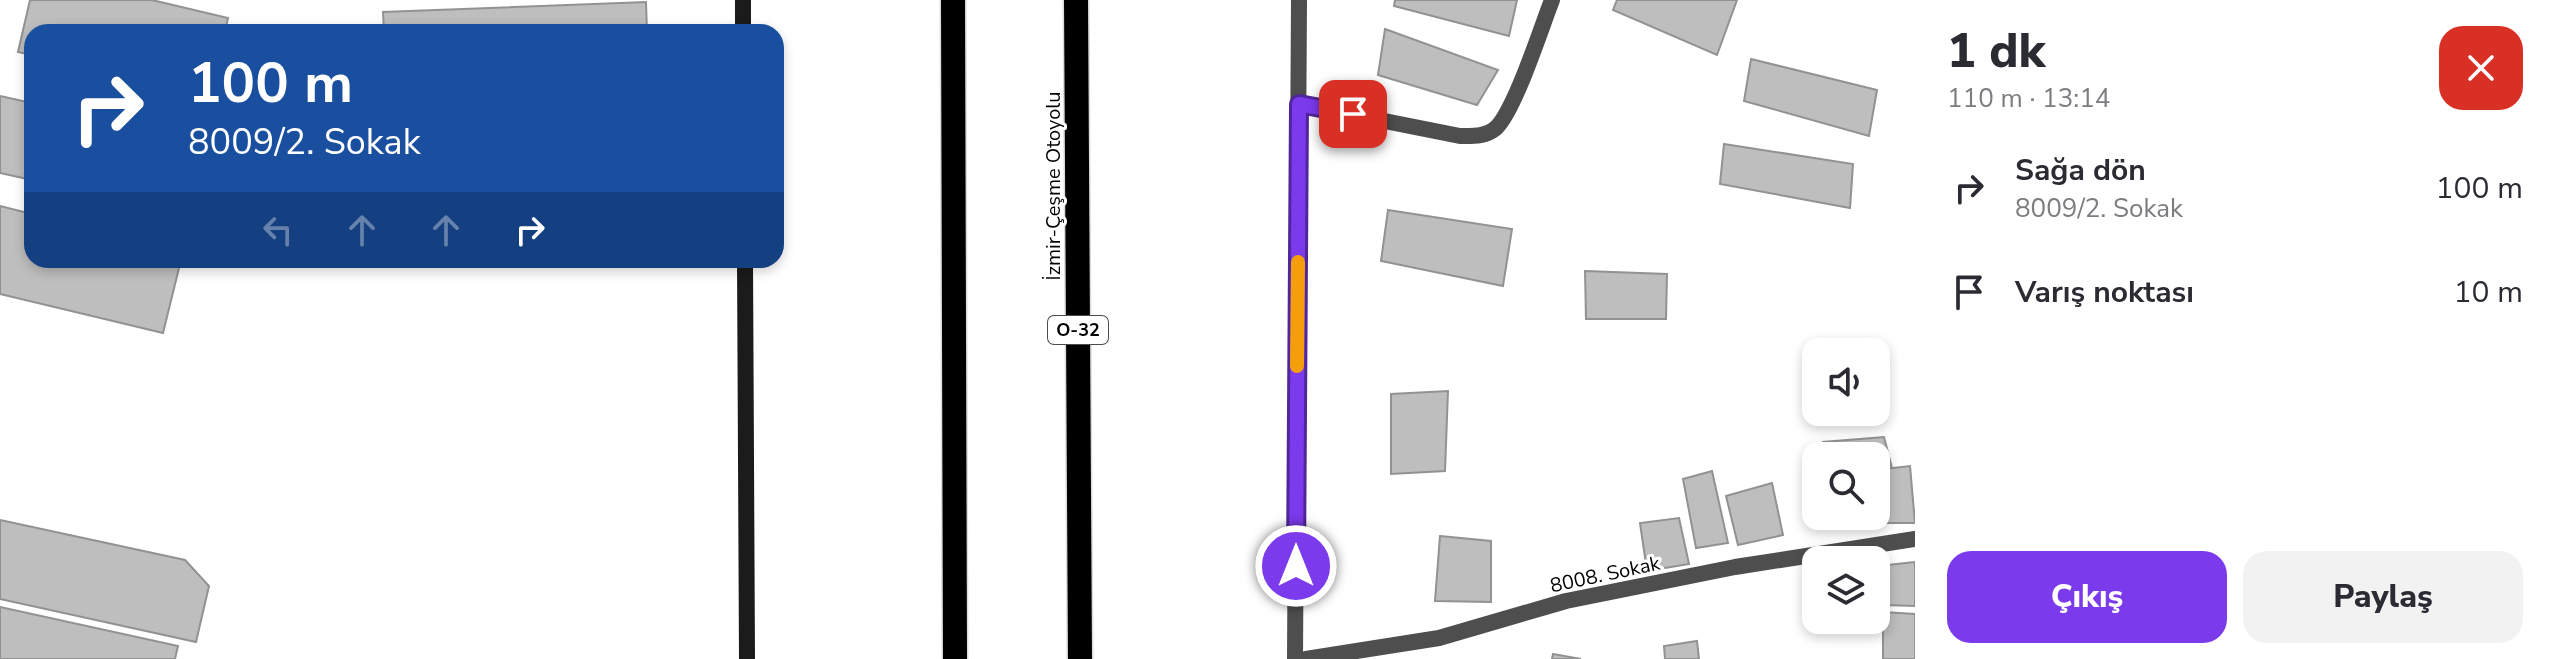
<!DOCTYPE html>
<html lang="tr">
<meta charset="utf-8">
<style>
:root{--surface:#fff;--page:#f2f2f3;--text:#2b2b33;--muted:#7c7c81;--accent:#7c3aed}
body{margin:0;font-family:"Nunito Sans",sans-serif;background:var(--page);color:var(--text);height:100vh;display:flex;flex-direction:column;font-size:30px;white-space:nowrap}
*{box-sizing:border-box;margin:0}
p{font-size:26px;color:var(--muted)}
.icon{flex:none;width:44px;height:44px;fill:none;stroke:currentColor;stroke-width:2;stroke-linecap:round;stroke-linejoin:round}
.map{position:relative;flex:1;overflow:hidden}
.sheet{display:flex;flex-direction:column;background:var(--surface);width:640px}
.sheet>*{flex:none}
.banner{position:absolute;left:24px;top:24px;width:760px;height:244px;border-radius:24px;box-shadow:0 4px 12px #0003;background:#1a4fa0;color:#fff;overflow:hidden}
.tools{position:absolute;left:1802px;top:338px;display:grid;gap:16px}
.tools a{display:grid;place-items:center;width:88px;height:88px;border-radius:16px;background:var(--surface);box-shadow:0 4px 12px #0003;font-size:40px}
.pin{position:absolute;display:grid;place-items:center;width:68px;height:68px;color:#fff;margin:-34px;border-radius:16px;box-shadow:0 4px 12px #0006}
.me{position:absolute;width:88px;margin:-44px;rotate:0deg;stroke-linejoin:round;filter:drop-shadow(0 0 6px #0008)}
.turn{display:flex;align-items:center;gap:28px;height:168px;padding:0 32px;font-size:36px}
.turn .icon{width:104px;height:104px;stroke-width:2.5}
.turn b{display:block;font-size:56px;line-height:68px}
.lanes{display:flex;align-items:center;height:76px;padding:0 32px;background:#0003;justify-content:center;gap:40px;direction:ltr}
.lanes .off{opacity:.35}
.round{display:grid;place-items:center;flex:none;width:84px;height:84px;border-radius:24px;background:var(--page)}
.headline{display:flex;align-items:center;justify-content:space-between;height:136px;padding:0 32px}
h1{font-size:48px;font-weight:800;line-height:60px}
.action{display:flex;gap:16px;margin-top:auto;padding:16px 32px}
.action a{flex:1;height:92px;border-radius:24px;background:var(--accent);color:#fff;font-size:32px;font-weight:800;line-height:92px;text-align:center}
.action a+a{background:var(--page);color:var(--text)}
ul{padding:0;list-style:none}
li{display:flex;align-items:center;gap:24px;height:104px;padding:0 32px}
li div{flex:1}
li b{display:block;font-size:30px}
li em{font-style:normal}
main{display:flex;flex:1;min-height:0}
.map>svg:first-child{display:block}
.building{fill:#bebebe;stroke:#929292;stroke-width:2}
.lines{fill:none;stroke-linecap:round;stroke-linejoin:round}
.highway-casing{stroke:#dbdbdb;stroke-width:27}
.street{stroke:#4e4e4e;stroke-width:16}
.secondary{stroke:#1b1b1b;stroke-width:16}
.highway{stroke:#000;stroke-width:24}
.route-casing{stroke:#51269a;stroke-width:20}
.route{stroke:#7c3aed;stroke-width:14}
.slow{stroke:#f59e0b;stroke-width:14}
.labels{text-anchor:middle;stroke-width:6;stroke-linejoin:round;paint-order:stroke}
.shield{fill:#fff;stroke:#4c4c4c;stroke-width:2}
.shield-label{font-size:18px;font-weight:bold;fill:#000}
.street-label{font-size:20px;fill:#000;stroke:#fff}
</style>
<main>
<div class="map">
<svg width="1915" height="659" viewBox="0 0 1915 659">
<rect width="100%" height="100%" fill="#fff"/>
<path class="building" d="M30,0H152L228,18L225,32H32V55L18,52Z
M1395,0H1517L1509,36L1394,6Z
M1617,0H1737L1717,55L1613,10Z
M646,2L647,32H384L383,12Z
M1385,29L1498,70L1477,105L1378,75Z
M1751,59L1877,90L1869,136L1744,101Z
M0,96L32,103V180L0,173Z
M1724,144L1853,164L1850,208L1720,184Z
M0,206L32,214V260H181L163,333L0,294Z
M1388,210L1512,229L1503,286L1381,261Z
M1585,271L1667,274L1666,319H1586Z
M1448,391L1445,471L1391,474V394Z
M1884,437L1892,468L1876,469V456H1824L1823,442Z
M1910,466L1915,523H1866V516H1876V470Z
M1712,471L1728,543L1696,548L1683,479Z
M1772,483L1783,535L1738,545L1726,496Z
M1679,518L1689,564L1647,571L1640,523Z
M0,520L185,560L209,586L196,642L0,599Z
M1440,536L1491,541V602L1435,601Z
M1915,562V606L1884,605L1879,566Z
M0,607L178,646L175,659H0Z
M1883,612L1915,614V659H1883Z
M1697,641L1699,659H1665L1664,646Z
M1553,654L1581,659H1552Z"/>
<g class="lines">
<defs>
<path id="highway" d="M953,0L955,659
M1076,0L1080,659"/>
</defs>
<use href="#highway" class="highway-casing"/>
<path class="street" d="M1299,104L1460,136C1473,136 1485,137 1496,128C1515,110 1541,28 1552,0
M1295,659L1299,0
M1306,659L1439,638L1566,601L1735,567L1915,539"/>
<path class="secondary" d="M743,0V32
M745,260L747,659"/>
<use href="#highway" class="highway"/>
</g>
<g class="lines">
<defs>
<path id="route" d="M1296,566L1299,104L1353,114"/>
</defs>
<use href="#route" class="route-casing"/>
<use href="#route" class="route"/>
<path class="slow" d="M1297,366L1298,262"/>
</g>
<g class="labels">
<rect class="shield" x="1048" y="316" width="60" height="28" rx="6"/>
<g class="shield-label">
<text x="1078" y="336">O-32</text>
</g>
<g class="street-label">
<text transform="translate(1053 186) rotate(-90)" y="7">İzmir-Çeşme Otoyolu</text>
<text transform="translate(1605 574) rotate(-12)" y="7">8008. Sokak</text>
</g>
</g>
</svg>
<div class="tools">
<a><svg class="icon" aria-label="sound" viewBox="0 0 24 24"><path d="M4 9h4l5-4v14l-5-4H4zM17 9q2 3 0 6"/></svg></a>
<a><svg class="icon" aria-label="search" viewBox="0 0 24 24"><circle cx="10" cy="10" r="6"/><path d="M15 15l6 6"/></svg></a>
<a><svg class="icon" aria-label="layers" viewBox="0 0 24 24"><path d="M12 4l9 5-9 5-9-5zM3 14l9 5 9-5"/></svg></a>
</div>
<div class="pin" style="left:1353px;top:114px;background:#d93025"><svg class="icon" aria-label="arrive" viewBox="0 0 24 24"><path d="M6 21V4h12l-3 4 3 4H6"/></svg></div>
<svg class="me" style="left:1296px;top:566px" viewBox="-20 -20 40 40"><circle r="17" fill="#7c3aed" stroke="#fff" stroke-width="3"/><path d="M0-11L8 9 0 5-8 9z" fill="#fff"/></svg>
<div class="banner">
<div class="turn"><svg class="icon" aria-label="right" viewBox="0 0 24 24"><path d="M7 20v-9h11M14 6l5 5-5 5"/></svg><div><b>100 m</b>8009/2. Sokak</div></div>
<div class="lanes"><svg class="icon off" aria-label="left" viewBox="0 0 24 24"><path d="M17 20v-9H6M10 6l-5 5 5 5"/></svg><svg class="icon off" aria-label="ahead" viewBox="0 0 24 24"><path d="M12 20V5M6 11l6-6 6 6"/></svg><svg class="icon off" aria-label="ahead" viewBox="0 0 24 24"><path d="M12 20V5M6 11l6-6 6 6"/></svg><svg class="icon" aria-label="right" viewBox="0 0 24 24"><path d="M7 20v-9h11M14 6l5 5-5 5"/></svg></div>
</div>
</div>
<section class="sheet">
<div class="headline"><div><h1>1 dk</h1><p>110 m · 13:14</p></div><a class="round" style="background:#d93025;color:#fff"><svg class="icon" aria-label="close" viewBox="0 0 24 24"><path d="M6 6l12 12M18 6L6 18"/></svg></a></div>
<ul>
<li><svg class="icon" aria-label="right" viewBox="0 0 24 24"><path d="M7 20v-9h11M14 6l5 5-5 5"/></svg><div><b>Sağa dön</b><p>8009/2. Sokak</p></div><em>100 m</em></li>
<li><svg class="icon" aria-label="arrive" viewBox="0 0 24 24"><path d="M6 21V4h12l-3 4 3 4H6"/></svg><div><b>Varış noktası</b></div><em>10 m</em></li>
</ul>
<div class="action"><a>Çıkış</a><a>Paylaş</a></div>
</section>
</main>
